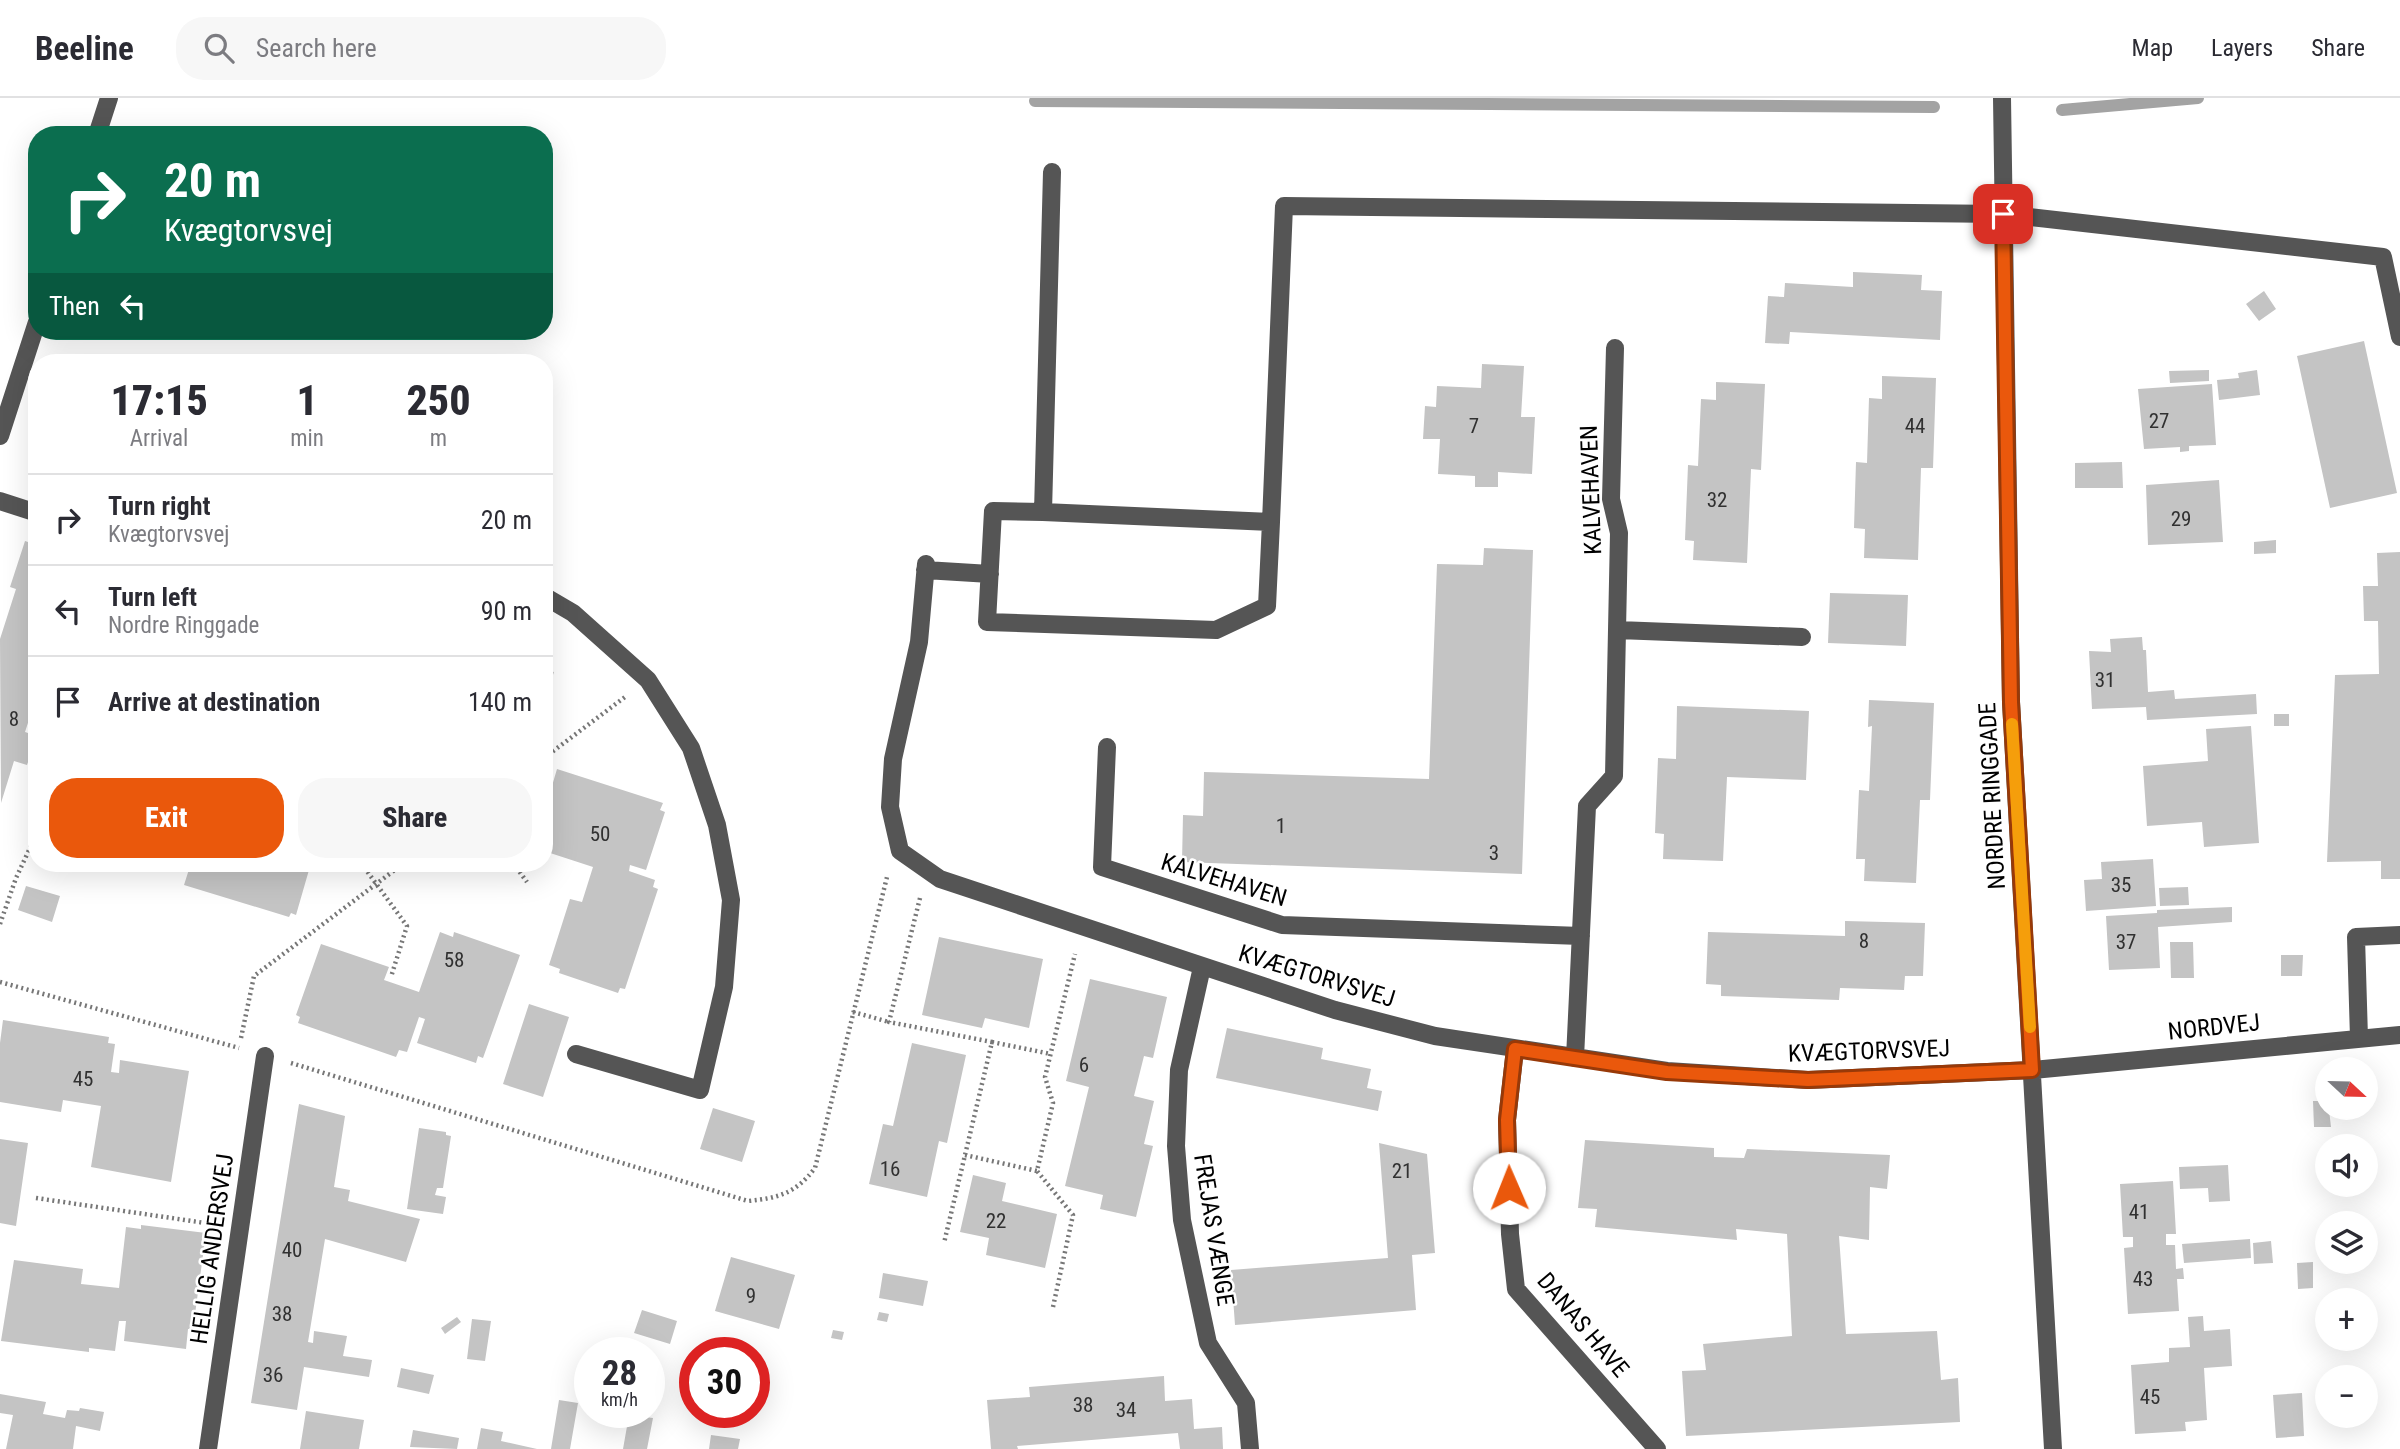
<!DOCTYPE html>
<meta charset="utf-8">
<style>
:root{--surface:#fff;--page:#f7f7f7;--text:#2b2b33;--muted:#7c7c81;--line:#e1e1e2;--accent:#ea580c}
body{margin:0;font-family:"Roboto Condensed",sans-serif;background:var(--page);color:var(--text);height:100vh;display:flex;flex-direction:column;font-size:26px;white-space:nowrap}
*{box-sizing:border-box;margin:0}
p{font-size:23px;color:var(--muted)}
.icon{flex:none;width:38px;height:38px;fill:none;stroke:currentColor;stroke-width:2;stroke-linecap:round;stroke-linejoin:round}
.map{position:relative;flex:1;overflow:hidden}
.panel{position:absolute;left:28px;top:256px;width:525px;height:518px;display:flex;flex-direction:column;background:var(--surface);border-radius:28px;box-shadow:0 7px 28px #0002}
.panel>*{flex:none}
.guide{position:absolute;left:28px;top:28px;width:525px;height:214px;border-radius:28px;box-shadow:0 7px 28px #0002;background:#0b6e4f;color:#fff;overflow:hidden}
.needle{width:46px;rotate:112deg}
.fabs{position:absolute;left:2315px;top:959px;display:grid;gap:14px}
.fabs a{display:grid;place-items:center;width:63px;height:63px;border-radius:50%;background:var(--surface);box-shadow:0 7px 28px #0002;font-size:35px}
.speed{position:absolute;left:574px;top:1239px;display:flex;gap:14px;font-size:35px;font-weight:700;text-align:center}
.speed>*{display:grid;place-content:center;width:91px;height:91px;border-radius:50%;background:var(--surface);box-shadow:0 7px 28px #0002;line-height:1}
.speed small{font-size:18px;font-weight:400}
.speed .limit{border:10px solid #d22;background:#fff;color:#111}
.pin{position:absolute;display:grid;place-items:center;width:60px;height:60px;color:#fff;margin:-30px;border-radius:14px;box-shadow:0 4px 10px #0006}
.me{position:absolute;width:77px;margin:-38px;rotate:359deg;stroke-linejoin:round;filter:drop-shadow(0 0 5px #0008)}
.turn{display:flex;align-items:center;gap:24px;height:147px;padding:0 21px;font-size:32px}
.turn .icon{width:91px;height:91px;stroke-width:2.5}
.turn b{display:block;font-size:49px;line-height:60px}
.then{display:flex;align-items:center;height:66px;padding:0 21px;background:#0003;gap:14px;font-size:26px}
.eta{display:flex;justify-content:space-evenly;align-items:center;height:119px;text-align:center}
.eta b{font-size:42px;font-weight:800;line-height:49px}
.primary-button{display:flex;gap:14px;margin-top:auto;padding:14px 21px}
.primary-button a{flex:1;height:80px;border-radius:28px;background:var(--accent);color:#fff;font-size:28px;font-weight:800;line-height:80px;text-align:center}
.primary-button a+a{background:var(--page);color:var(--text)}
ul{padding:0;list-style:none}
li{display:flex;align-items:center;gap:21px;height:91px;padding:0 21px;border-top:2px solid var(--line)}
li div{flex:1}
li b{display:block;font-size:26px}
li em{font-style:normal}
header{display:flex;align-items:center;gap:42px;box-sizing:border-box;height:98px;padding:0 35px;background:var(--surface);border-bottom:2px solid var(--line)}
header strong{font-size:33px}
nav{display:flex;gap:38px;margin-inline-start:auto;font-size:24px}
.search{width:490px;height:63px;background:var(--page);display:flex;align-items:center;gap:18px;box-sizing:border-box;padding:0 24px;border-radius:28px;color:var(--muted);font-size:26px}
.map>svg:first-child{display:block}
.lines{fill:none;stroke-linecap:round;stroke-linejoin:round}
.stream{stroke:#a3a3a3;stroke-width:12}
.building{fill:#c4c4c4}
.path{stroke:#777;stroke-width:4.5;stroke-dasharray:2 3.5;stroke-linecap:butt}
.minor{stroke:#555;stroke-width:18}
.route-casing{stroke:#983908;stroke-width:18}
.route{stroke:#ea580c;stroke-width:12}
.slow{stroke:#f59e0b;stroke-width:12}
.labels{text-anchor:middle;stroke-width:5;stroke-linejoin:round;paint-order:stroke}
.number-label{font-size:21px;fill:#313131}
.street-label{font-size:24px;fill:#000;stroke:#fff}
</style>
<header>
<strong>Beeline</strong>
<div class="search"><svg class="icon" aria-label="search" viewBox="0 0 24 24"><circle cx="10" cy="10" r="6"/><path d="M15 15l6 6"/></svg>Search here</div>
<nav><a>Map</a><a>Layers</a><a>Share</a></nav>
</header>
<div class="map">
<svg width="2400" height="1351" viewBox="0 0 2400 1351">
<rect width="100%" height="100%" fill="#fff"/>
<g class="lines">
<path class="stream" d="M1035,3L1934,9
M2062,12L2198,0"/>
</g>
<path class="building" d="M1853,174L1922,177L1921,192L1942,193L1940,242L1790,234L1789,246L1765,245L1768,198L1784,199L1785,185L1853,189Z
M2264,193L2276,211L2259,223L2246,206Z
M2364,243L2397,395L2330,410L2297,258Z
M1482,266L1524,268L1521,319H1535L1532,376L1498,374V389H1475V378L1438,376L1440,341H1423L1425,308L1436,309L1437,288L1481,290Z
M2209,272V283L2170,285L2169,273Z
M2257,272L2260,297L2219,302L2217,282L2239,280L2238,275Z
M1882,278L1936,280L1933,370H1921L1918,462L1864,460L1865,431L1854,430L1856,364L1867,365L1869,300L1882,301Z
M1716,284L1765,286L1761,372L1751,371L1747,465L1693,462L1694,443L1685,442L1688,367L1698,368L1701,301L1716,302Z
M2212,286L2216,347L2189,348V353L2180,354V349L2144,351L2138,291Z
M2122,364L2123,390H2075V365Z
M2219,382L2223,444L2148,447L2146,387Z
M2276,442V455L2254,456V444Z
M25,443L37,447V597L25,634L37,638L27,667L14,663L1,705L0,541L16,491L10,489Z
M1484,450L1533,452L1522,776L1182,764L1183,717L1203,718L1204,674L1429,681L1437,466L1483,467Z
M2400,454V781H2381V763L2327,764L2335,577L2379,576L2378,523H2364L2363,488H2378L2377,455Z
M1830,495L1908,497L1906,548L1828,545Z
M2142,539L2143,552H2146L2148,594L2174,592L2175,601L2256,596L2257,616L2147,622L2146,609L2092,611L2089,553L2111,554L2110,541Z
M544,565L551,567L550,573L554,574L545,600Z
M1869,602L1934,605L1930,702H1920L1916,785L1864,783L1865,761H1856L1859,692L1869,693L1872,628L1868,629Z
M1677,608L1809,613L1806,682L1727,679L1723,763L1663,761L1664,736L1655,735L1658,660L1676,661Z
M2274,616H2289V628H2274Z
M2251,628L2259,745L2204,749L2202,724L2147,728L2143,668L2208,663L2206,631Z
M557,671L663,705L660,712L665,714L646,772L630,767L629,773L655,782L653,789L658,791L625,891L620,890L618,895L559,875L560,871L549,867L570,801L582,804L593,769L544,753V715Z
M2153,761L2156,808L2086,813L2084,782L2102,781L2101,764Z
M191,765H311L296,817L291,815L289,819L184,787Z
M26,788L60,798L52,824L18,812Z
M2188,789L2189,807L2160,808L2159,790Z
M2232,809V824L2158,829L2160,870L2109,872L2106,818L2157,815V812Z
M1845,823L1925,825L1923,878H1905L1904,892L1840,890L1839,902L1721,898V887L1706,886L1708,834L1845,838Z
M440,834L453,839L454,834L520,857L483,960L478,958L476,965L417,945L425,921L419,919L407,954L399,952L396,959L298,925L300,919L296,917L321,846L389,869L384,882L419,894Z
M939,839L1043,861L1029,930L985,920L982,930L922,917Z
M2170,844H2193L2194,880H2171Z
M2281,857H2303L2302,878H2281Z
M1090,881L1167,899L1153,960L1144,958L1134,998L1154,1003L1144,1046L1153,1048L1136,1119L1100,1111L1103,1097L1065,1088L1089,989L1066,983Z
M529,906L569,919L543,999L503,986Z
M3,922L109,939L108,945L115,946L111,974L119,975L120,962L189,973L171,1084L91,1069L101,1008L63,1002L61,1014L0,1004V945Z
M1227,930L1323,950L1321,961L1371,971L1367,990L1382,993L1378,1013L1216,980Z
M912,945L966,957L947,1045L939,1043L927,1099L869,1086L883,1026L893,1028Z
M2313,1003H2328L2331,1029H2314Z
M299,1006L345,1018L334,1089L350,1092L348,1103L420,1121L406,1164L325,1141L308,1244L313,1245L314,1233L347,1238L343,1258L372,1262L369,1279L304,1269L297,1312L251,1305Z
M713,1010L755,1023L742,1064L700,1051Z
M419,1030L446,1034V1037L451,1038L443,1090H437L435,1097L446,1099L443,1116L407,1111Z
M0,1041L28,1045L16,1128L0,1125Z
M1585,1042L1714,1050V1059L1744,1060L1747,1051L1890,1057L1887,1091L1870,1089L1869,1142L1839,1138L1846,1236L1937,1233L1941,1282L1958,1280L1960,1324L1686,1338L1682,1273L1706,1272L1703,1246L1792,1238L1787,1136L1736,1131L1737,1142L1595,1129L1597,1111L1578,1110Z
M1379,1045L1427,1056L1435,1155L1412,1157L1416,1212L1235,1227L1231,1172L1388,1160Z
M2228,1067L2230,1103L2209,1104L2208,1090L2180,1091L2179,1069Z
M973,1077L1006,1085L1002,1103L1057,1116L1045,1170L986,1157L989,1140L960,1134Z
M2173,1083L2176,1136H2166V1147H2175L2176,1171L2183,1170L2184,1181H2177L2179,1213L2128,1216L2124,1150L2133,1149V1139H2123L2120,1086Z
M141,1127L206,1135L193,1231H188L186,1251L124,1243L126,1223H119L115,1253L89,1250V1254L1,1243L14,1162L83,1171L81,1186L119,1190L126,1129L141,1131Z
M2250,1141L2251,1160L2184,1165L2182,1146Z
M2271,1143L2273,1165L2254,1166L2253,1145Z
M731,1159L795,1177L779,1231L715,1213Z
M2313,1164V1190L2298,1191L2297,1165Z
M883,1175L928,1183L923,1208L879,1200Z
M642,1212L677,1223L670,1246L634,1235Z
M879,1214L889,1216L887,1224L877,1222Z
M2203,1218L2204,1233L2230,1231L2232,1268L2204,1270L2207,1322L2185,1324L2186,1333L2135,1336L2131,1267L2169,1264V1250L2190,1249L2188,1219Z
M457,1219L461,1224L445,1236L441,1230Z
M472,1221L491,1223L485,1263L467,1261Z
M833,1232L844,1234L842,1242L831,1240Z
M401,1270L434,1277L429,1296L397,1289Z
M1164,1278L1165,1303L1192,1301L1194,1331L1222,1329L1223,1351H1180L1178,1335L1017,1348L1018,1351H991L987,1302L1030,1299L1029,1289Z
M2302,1295L2304,1338L2276,1340L2273,1297Z
M0,1296L46,1304L43,1316L65,1320L67,1312L79,1313L80,1310L104,1314L100,1333L76,1328L73,1351H6L13,1317L0,1315Z
M559,1302L578,1305L570,1351H551Z
M306,1313L364,1322L359,1351H300Z
M629,1317L653,1320L647,1351H623Z
M481,1330L503,1334L501,1343L537,1351H477Z
M413,1332L459,1340L457,1351L410,1349Z
M711,1337L740,1341L738,1351H709Z"/>
<g class="lines">
<path class="path" d="M544,660L625,599
M361,765L407,828L391,879
M513,765L527,784
M920,800L889,924L992,944L944,1145
M0,826L16,780L37,735
M0,884L239,950
M853,914L889,924
M241,940L254,878L404,765
M992,944L1051,956
M291,965L748,1103C779,1100 796,1095 815,1070L887,779
M965,1057L1037,1073
M36,1100L212,1126
M1053,1209L1073,1117L1037,1073L1053,1005L1045,979L1075,856"/>
<path class="minor" d="M2002,0L2011,604L2053,1351
M97,37L109,0
M1052,74L1043,414L1271,424L1284,108L2003,116L2383,159L2400,239
M0,338L37,224
M0,403L37,415
M1043,414L993,413L987,524L1216,532L1267,508L1271,424
M926,466L919,544L893,661L890,709L900,753L940,781L1335,912L1435,938L1667,973L1808,982L2033,972L2400,937
M925,472L990,476
M544,498L573,515L648,582L691,650L717,727L731,802L724,889L700,992L576,956
M1618,532L1802,539
M1107,649L1102,769L1282,827L1581,838
M1202,869L1179,972L1176,1048L1182,1122L1208,1245L1246,1305L1250,1351
M2359,940L2356,839L2400,837
M1515,951L1507,1022L1510,1136L1516,1191L1657,1351
M1575,960L1587,708L1614,678L1619,435L1611,401L1615,250
M208,1351L265,958"/>
</g>
<g class="lines">
<defs>
<path id="route" d="M1509,1090L1507,1022L1515,951L1667,974L1808,982L2032,972L2011,604L2003,116"/>
</defs>
<use href="#route" class="route-casing"/>
<use href="#route" class="route"/>
<path class="slow" d="M2012,626L2030,929"/>
</g>
<g class="labels">
<g class="number-label">
<text x="2159" y="330">27</text>
<text x="1474" y="335">7</text>
<text x="1915" y="335">44</text>
<text x="1717" y="409">32</text>
<text x="2181" y="428">29</text>
<text x="2105" y="589">31</text>
<text x="14" y="628">8</text>
<text x="1281" y="735">1</text>
<text x="600" y="743">50</text>
<text x="1494" y="762">3</text>
<text x="2121" y="794">35</text>
<text x="1864" y="850">8</text>
<text x="2126" y="851">37</text>
<text x="454" y="869">58</text>
<text x="1084" y="974">6</text>
<text x="83" y="988">45</text>
<text x="890" y="1078">16</text>
<text x="1402" y="1080">21</text>
<text x="2139" y="1121">41</text>
<text x="996" y="1130">22</text>
<text x="292" y="1159">40</text>
<text x="2143" y="1188">43</text>
<text x="751" y="1205">9</text>
<text x="282" y="1223">38</text>
<text x="273" y="1284">36</text>
<text x="2150" y="1306">45</text>
<text x="1083" y="1314">38</text>
<text x="1126" y="1319">34</text>
</g>
<g class="street-label">
<text transform="translate(1591 392) rotate(-92)" y="8">KALVEHAVEN</text>
<text transform="translate(1992 698) rotate(-93)" y="8">NORDRE RINGGADE</text>
<text transform="translate(1224 782) rotate(17)" y="8">KALVEHAVEN</text>
<text transform="translate(1317 878) rotate(17)" y="8">KVÆGTORVSVEJ</text>
<text transform="translate(2214 929) rotate(-6)" y="8">NORDVEJ</text>
<text transform="translate(1869 953) rotate(-2)" y="8">KVÆGTORVSVEJ</text>
<text transform="translate(1214 1132) rotate(81)" y="8">FREJAS VÆNGE</text>
<text transform="translate(212 1151) rotate(-82)" y="8">HELLIG ANDERSVEJ</text>
<text transform="translate(1583 1227) rotate(50)" y="8">DANAS HAVE</text>
</g>
</g>
</svg>
<div class="fabs">
<a><svg class="needle" viewBox="-14 -14 28 28"><path d="M0-13l5 13h-10z" fill="#e53935"/><path d="M0 13l5-13h-10z" fill="#7c7c81"/></svg></a>
<a><svg class="icon" aria-label="sound" viewBox="0 0 24 24"><path d="M4 9h4l5-4v14l-5-4H4zM17 9q2 3 0 6"/></svg></a>
<a><svg class="icon" aria-label="layers" viewBox="0 0 24 24"><path d="M12 4l9 5-9 5-9-5zM3 14l9 5 9-5"/></svg></a>
<a>+</a>
<a>−</a>
</div>
<div class="speed"><div>28<small>km/h</small></div><div class="limit">30</div></div>
<div class="pin" style="left:2003px;top:116px;background:#d93025"><svg class="icon" aria-label="arrive" viewBox="0 0 24 24"><path d="M6 21V4h12l-3 4 3 4H6"/></svg></div>
<svg class="me" style="left:1509px;top:1090px" viewBox="-20 -20 40 40"><circle r="19" fill="#fff"/><path d="M0-13L10 11 0 6-10 11z" fill="#ea580c"/></svg>
<div class="guide">
<div class="turn"><svg class="icon" aria-label="right" viewBox="0 0 24 24"><path d="M7 20v-9h11M14 6l5 5-5 5"/></svg><div><b>20 m</b>Kvægtorvsvej</div></div>
<div class="then">Then<svg class="icon" aria-label="left" viewBox="0 0 24 24"><path d="M17 20v-9H6M10 6l-5 5 5 5"/></svg></div>
</div>
<section class="panel">
<div class="eta">
<div><b>17:15</b><p>Arrival</p></div>
<div><b>1</b><p>min</p></div>
<div><b>250</b><p>m</p></div>
</div>
<ul>
<li><svg class="icon" aria-label="right" viewBox="0 0 24 24"><path d="M7 20v-9h11M14 6l5 5-5 5"/></svg><div><b>Turn right</b><p>Kvægtorvsvej</p></div><em>20 m</em></li>
<li><svg class="icon" aria-label="left" viewBox="0 0 24 24"><path d="M17 20v-9H6M10 6l-5 5 5 5"/></svg><div><b>Turn left</b><p>Nordre Ringgade</p></div><em>90 m</em></li>
<li><svg class="icon" aria-label="arrive" viewBox="0 0 24 24"><path d="M6 21V4h12l-3 4 3 4H6"/></svg><div><b>Arrive at destination</b></div><em>140 m</em></li>
</ul>
<div class="primary-button"><a>Exit</a><a>Share</a></div>
</section>
</div>
